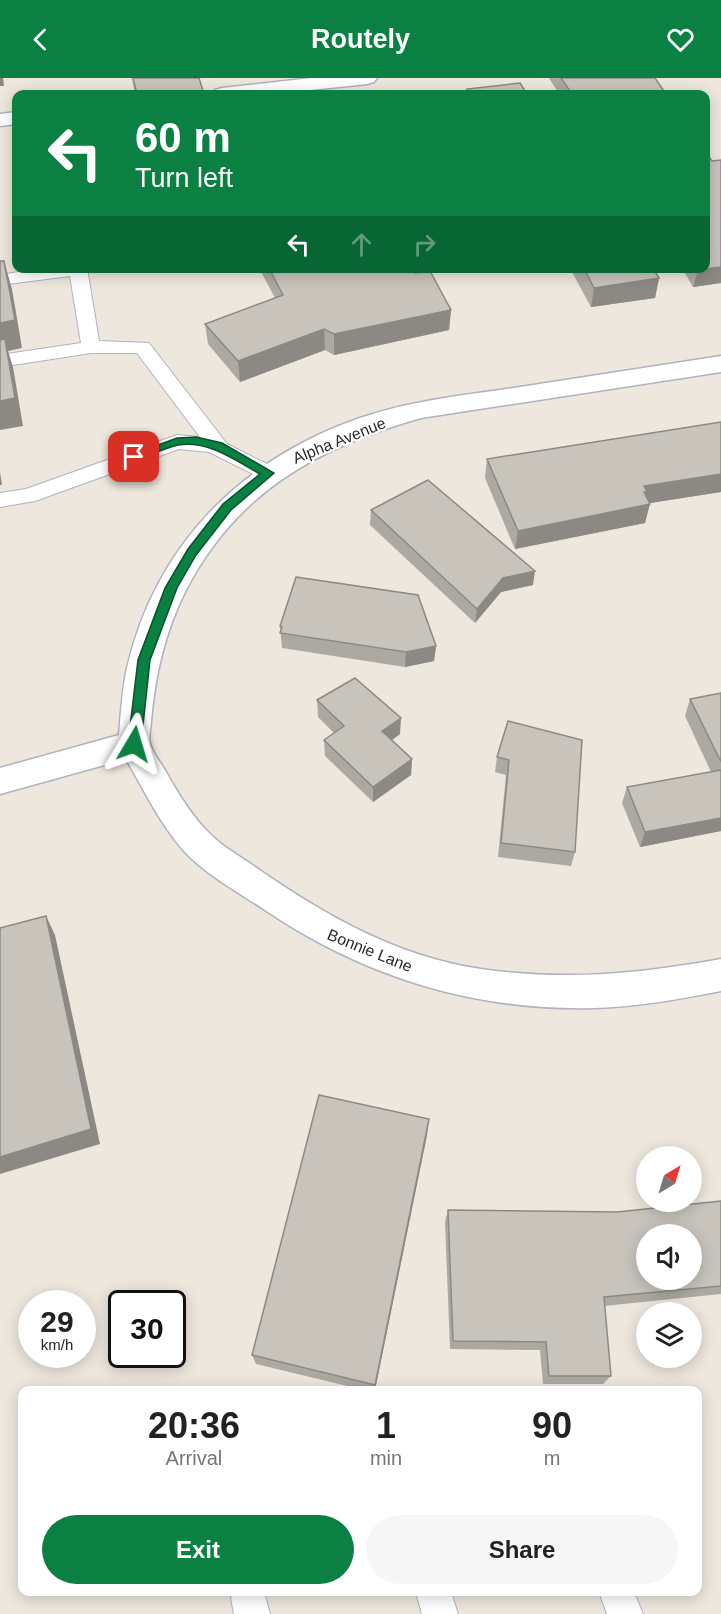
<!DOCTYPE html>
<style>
:root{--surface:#fff;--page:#f6f6f6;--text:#222;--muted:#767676;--accent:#0b8043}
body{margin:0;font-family:Helvetica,sans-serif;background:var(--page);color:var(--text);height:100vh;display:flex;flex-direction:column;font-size:22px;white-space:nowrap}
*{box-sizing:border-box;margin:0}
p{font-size:20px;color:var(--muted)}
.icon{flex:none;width:33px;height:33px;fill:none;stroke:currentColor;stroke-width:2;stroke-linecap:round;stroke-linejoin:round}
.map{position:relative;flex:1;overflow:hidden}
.side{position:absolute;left:18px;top:1308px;width:684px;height:210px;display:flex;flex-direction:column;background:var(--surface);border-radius:12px;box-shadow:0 3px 15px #0003}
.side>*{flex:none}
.top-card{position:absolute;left:12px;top:12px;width:698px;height:183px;border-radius:12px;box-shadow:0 3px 15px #0003;background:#0b8043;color:#fff;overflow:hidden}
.needle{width:39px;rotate:38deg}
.tools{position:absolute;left:636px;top:1068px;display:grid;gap:12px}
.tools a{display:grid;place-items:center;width:66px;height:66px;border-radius:50%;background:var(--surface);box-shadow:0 3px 15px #0003;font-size:30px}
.speed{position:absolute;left:18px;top:1212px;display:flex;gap:12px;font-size:30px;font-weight:700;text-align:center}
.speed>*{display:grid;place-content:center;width:78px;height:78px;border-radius:50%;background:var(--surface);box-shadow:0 3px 15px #0003;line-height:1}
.speed small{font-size:15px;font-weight:400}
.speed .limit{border:3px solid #111;border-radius:9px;background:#fff;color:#111}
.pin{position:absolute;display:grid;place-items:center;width:51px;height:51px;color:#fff;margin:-26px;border-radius:12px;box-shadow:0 3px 9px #0006}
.me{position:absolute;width:66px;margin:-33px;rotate:7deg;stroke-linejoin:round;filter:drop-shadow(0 0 4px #0008)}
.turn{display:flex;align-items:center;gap:21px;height:126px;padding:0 24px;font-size:27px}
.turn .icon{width:78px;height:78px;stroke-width:2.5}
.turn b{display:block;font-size:42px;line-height:51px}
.lanes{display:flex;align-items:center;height:57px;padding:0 24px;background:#0003;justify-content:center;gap:30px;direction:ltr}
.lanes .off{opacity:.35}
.eta{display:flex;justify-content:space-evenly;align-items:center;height:102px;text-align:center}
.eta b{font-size:36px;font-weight:800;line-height:42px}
.cta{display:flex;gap:12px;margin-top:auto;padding:12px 24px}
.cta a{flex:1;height:69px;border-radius:36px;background:var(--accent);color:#fff;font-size:24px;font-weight:800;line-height:69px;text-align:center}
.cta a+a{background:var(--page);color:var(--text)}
header{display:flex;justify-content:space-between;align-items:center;height:78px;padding:0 24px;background:var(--accent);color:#fff;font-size:27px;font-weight:800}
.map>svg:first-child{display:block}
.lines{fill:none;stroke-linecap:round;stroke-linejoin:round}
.service-casing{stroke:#b1b2bf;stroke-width:2}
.minor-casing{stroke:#b1b2bf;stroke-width:3}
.service{fill:#fff;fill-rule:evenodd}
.minor{fill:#fff;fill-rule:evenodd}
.wall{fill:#aca9a2}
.shaded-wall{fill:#8c8984}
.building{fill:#c8c4bc;stroke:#8c8984;stroke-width:1.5;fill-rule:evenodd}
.route{fill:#0b8043;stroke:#07532c;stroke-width:1.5}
.labels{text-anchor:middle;stroke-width:4.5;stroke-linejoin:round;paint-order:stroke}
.street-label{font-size:16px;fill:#2b2b2b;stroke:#fff}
</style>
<header><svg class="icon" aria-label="back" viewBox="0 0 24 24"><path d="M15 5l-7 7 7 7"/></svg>Routely<svg class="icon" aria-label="heart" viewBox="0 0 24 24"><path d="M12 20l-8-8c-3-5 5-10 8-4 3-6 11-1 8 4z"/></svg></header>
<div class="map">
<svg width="721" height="1536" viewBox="0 0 721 1536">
<rect width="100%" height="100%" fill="#ede7dd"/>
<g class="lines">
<defs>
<path id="service" d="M43,190H87L99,263L149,265L227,366L275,390L278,395L275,400L268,402L261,400L209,374L179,371L35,423L0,429V415L26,411L177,357L200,359L137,275H91L0,289V277L81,265L70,198L0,207V197Z
M234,1514H264L270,1536H234L231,1520Z
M416,1514H451L458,1536H422Z
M599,1514H634L643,1536H607Z"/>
<path id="minor" d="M312,0H377L374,4L367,6L273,16H212L215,12L222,10Z
M16,34V46L0,48V36Z
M721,278V294L421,340C318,369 235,415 185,514C165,554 155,597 151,643C151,649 148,659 150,665C152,675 162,686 166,694C179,717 193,740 212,758C226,771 243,780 258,791C326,838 398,879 481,891C564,903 639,896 721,881V913C679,921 637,929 595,930C475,933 364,899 265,832C238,814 206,797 184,773C160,746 144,712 126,681L0,716V690L119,657C121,635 122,612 127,590C156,466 242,381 360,340C412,322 466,317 520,309C587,299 654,288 721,278Z"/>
</defs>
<use href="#service" class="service-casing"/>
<use href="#minor" class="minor-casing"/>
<use href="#service" class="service"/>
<use href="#minor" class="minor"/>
</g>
<path class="wall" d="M132,0H199L204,16H135Z
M549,0H655L666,16H559Z
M705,73L721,205L693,209L682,190H705Z
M259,190H413L415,195L451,232L449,252L334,277L325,272L240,304L208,266L205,246L275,220Z
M572,190H653L659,200L655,220L591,229L572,194Z
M721,344V414L649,425L645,445L515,471L485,400L487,381Z
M371,432L533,507L501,514L475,545L370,447Z
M280,548L436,568L434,583L405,589L282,570Z
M721,615V753L640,769L622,725L627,709L711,694L685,638L690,621Z
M317,622L400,656L392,662L412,681L411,697L373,724L325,678L324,662L334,655L318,639Z
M508,643L575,774L571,788L498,779L506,697L495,694L497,679Z
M427,1057L375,1312H364L256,1286L252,1277Z
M721,1123V1216L604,1228L611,1298L603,1306H543L540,1272L450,1271L445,1144L448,1132L617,1134Z"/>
<path class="shaded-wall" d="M0,0H3L4,8H0Z
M4,183L12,211L22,270L8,273L13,289L23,348L0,352V245Z
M721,189V205L693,209L698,192Z
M659,200L655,220L591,229L594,210Z
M451,232L449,252L334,277V256Z
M324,251L325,272L240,304L238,283Z
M0,394L2,407H0Z
M721,396V414L644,426H650L645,445L515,471L518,453L644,408Z
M535,493L533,507L501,514L475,545L477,531L503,500Z
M436,568L434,583L405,589L406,574Z
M401,640L400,656L382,669V653Z
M412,681L411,697L373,724V709Z
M721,740V753L640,769L645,754Z
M46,838L55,857L100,1066L0,1096V1079Z
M429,1041L427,1057L375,1312V1307Z"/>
<path class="building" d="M133,0H199L204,16H137Z
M561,0H655L666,16H572Z
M520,5L527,16H470L467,11Z
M705,73L712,83L721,82V189L698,192L697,190H705V148H708L705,142Z
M0,183H4L15,242L0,245Z
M269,190H413L415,195L430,193L451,232L334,256L324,251L238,283L205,246L283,217Z
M584,190H653L659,200L594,210Z
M5,261L15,320L0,323V262Z
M721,344V396L644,408L647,414H644L650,426L518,453L487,381Z
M428,402L535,493L503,500L477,531L371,432Z
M296,499L418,517L436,568L406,574L280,555L282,549L280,548Z
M355,600L401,640L382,653L412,681L373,709L324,662L344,648L317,622Z
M721,615V684L690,621Z
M508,643L582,662L575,774L501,765L509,682L497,679Z
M721,692V740L645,754L627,709Z
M46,838L91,1051L0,1079V850Z
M319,1017L429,1041L375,1307L252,1277Z
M721,1123V1208L604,1219L611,1298H549L546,1264L453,1263L448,1132L617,1134ZM646,1156H692V1202H646Z"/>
<path class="route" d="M196,359L222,365L274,395L231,432L196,477L177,510L150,582L141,666L134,671L128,666L138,582L165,510L188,471L223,426L260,396C235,382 208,362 178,367C163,370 149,379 134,383L129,379L131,377L177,360Z"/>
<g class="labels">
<g class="street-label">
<text transform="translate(339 362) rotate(-22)" y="6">Alpha Avenue</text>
<text transform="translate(370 872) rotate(22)" y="6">Bonnie Lane</text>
</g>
</g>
</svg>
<div class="tools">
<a><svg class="needle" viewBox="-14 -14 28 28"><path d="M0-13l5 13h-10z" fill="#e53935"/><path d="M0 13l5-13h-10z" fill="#767676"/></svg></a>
<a><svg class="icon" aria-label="sound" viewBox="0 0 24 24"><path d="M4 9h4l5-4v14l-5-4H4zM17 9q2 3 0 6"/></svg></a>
<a><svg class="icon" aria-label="layers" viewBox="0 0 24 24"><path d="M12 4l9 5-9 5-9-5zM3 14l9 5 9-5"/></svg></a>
</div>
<div class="speed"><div>29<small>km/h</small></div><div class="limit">30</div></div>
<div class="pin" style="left:134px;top:379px;background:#d93025"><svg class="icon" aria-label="arrive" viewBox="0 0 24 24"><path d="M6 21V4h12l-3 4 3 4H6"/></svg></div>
<svg class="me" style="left:134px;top:666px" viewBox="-20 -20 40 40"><path d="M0-17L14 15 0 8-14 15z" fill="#0b8043" stroke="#fff" stroke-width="4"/></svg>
<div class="top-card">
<div class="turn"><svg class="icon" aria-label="left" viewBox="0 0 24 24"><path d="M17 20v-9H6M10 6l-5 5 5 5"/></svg><div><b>60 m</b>Turn left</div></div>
<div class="lanes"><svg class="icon" aria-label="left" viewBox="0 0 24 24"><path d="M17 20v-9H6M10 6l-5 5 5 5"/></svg><svg class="icon off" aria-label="ahead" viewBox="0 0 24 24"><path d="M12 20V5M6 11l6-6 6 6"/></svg><svg class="icon off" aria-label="right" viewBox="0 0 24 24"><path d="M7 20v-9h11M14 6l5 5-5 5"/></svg></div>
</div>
<section class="side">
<div class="eta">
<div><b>20:36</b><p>Arrival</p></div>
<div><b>1</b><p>min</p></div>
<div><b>90</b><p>m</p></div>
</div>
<div class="cta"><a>Exit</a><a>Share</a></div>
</section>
</div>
